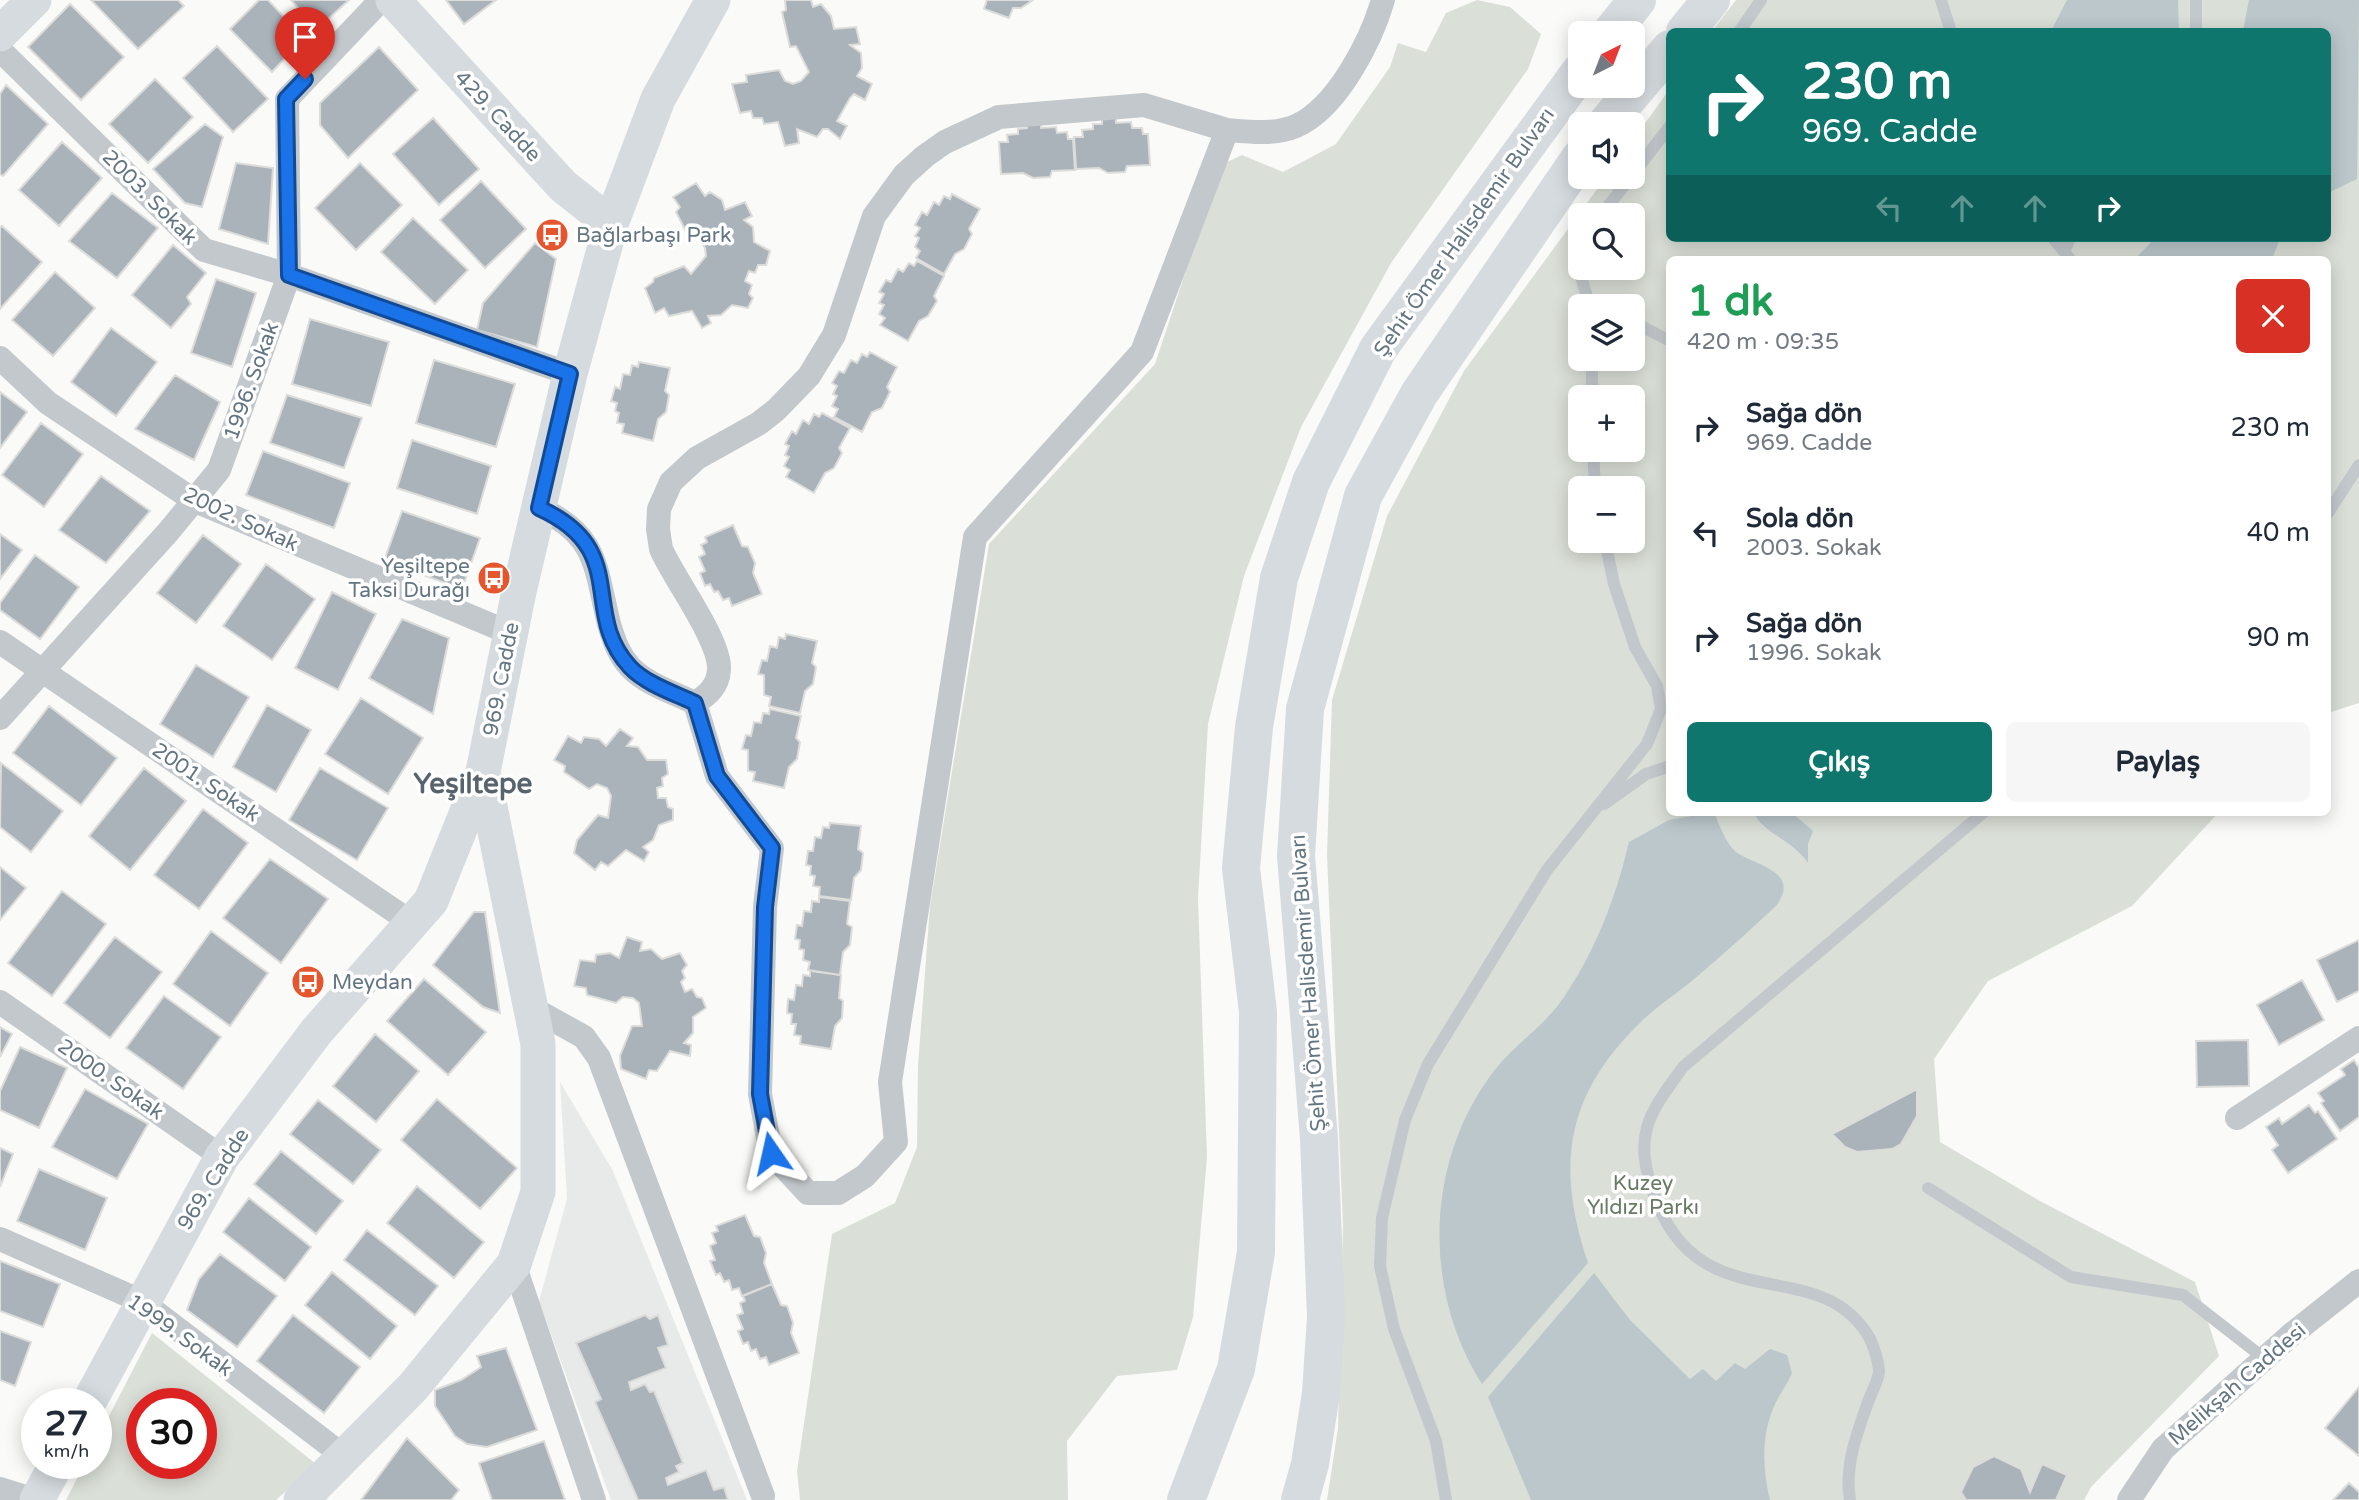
<!DOCTYPE html>
<html lang="tr">
<meta charset="utf-8">
<style>
:root{--surface:#fff;--page:#f6f6f7;--text:#1f2937;--muted:#747a83;--accent:#0f766e}
body{margin:0;font-family:"Varela Round",sans-serif;background:var(--page);color:var(--text);height:100vh;display:flex;flex-direction:column;font-size:26px;white-space:nowrap}
*{box-sizing:border-box;margin:0}
p{font-size:23px;color:var(--muted)}
.icon{flex:none;width:38px;height:38px;fill:none;stroke:currentColor;stroke-width:2;stroke-linecap:round;stroke-linejoin:round}
.map{position:relative;flex:1;overflow:hidden}
.side{position:absolute;left:1666px;top:256px;width:665px;height:560px;display:flex;flex-direction:column;background:var(--surface);border-radius:10px;box-shadow:0 4px 18px #0003}
.side>*{flex:none}
.guide{position:absolute;left:1666px;top:28px;width:665px;height:214px;border-radius:10px;box-shadow:0 4px 18px #0003;background:#0f766e;color:#fff;overflow:hidden}
.needle{width:46px;rotate:42deg}
.controls{position:absolute;left:1568px;top:21px;display:grid;gap:14px}
.controls a{display:grid;place-items:center;width:77px;height:77px;border-radius:10px;background:var(--surface);box-shadow:0 4px 18px #0003;font-size:35px}
.speed{position:absolute;left:21px;top:1388px;display:flex;gap:14px;font-size:35px;font-weight:700;text-align:center}
.speed>*{display:grid;place-content:center;width:91px;height:91px;border-radius:50%;background:var(--surface);box-shadow:0 4px 18px #0003;line-height:1}
.speed small{font-size:18px;font-weight:400}
.speed .limit{border:10px solid #d22;background:#fff;color:#111}
.pin{position:absolute;display:grid;place-items:center;width:60px;height:60px;color:#fff;margin:-72px -30px;border-radius:50% 50% 50% 0;rotate:-45deg;box-shadow:0 0 7px #0007}
.pin .icon{rotate:45deg}
.me{position:absolute;width:77px;margin:-38px;rotate:349deg;stroke-linejoin:round;filter:drop-shadow(0 0 5px #0008)}
.turn{display:flex;align-items:center;gap:24px;height:147px;padding:0 21px;font-size:32px}
.turn .icon{width:91px;height:91px;stroke-width:2.5}
.turn b{display:block;font-size:49px;line-height:60px}
.lanes{display:flex;align-items:center;height:66px;padding:0 21px;background:#0003;justify-content:center;gap:35px;direction:ltr}
.lanes .off{opacity:.35}
.round{display:grid;place-items:center;flex:none;width:74px;height:74px;border-radius:10px;background:var(--page)}
.summary{display:flex;align-items:center;justify-content:space-between;height:119px;padding:0 21px}
h1{font-size:42px;font-weight:700;line-height:52px;color:#1e9e55}
.primary-button{display:flex;gap:14px;margin-top:auto;padding:14px 21px}
.primary-button a{flex:1;height:80px;border-radius:10px;background:var(--accent);color:#fff;font-size:28px;font-weight:700;line-height:80px;text-align:center}
.primary-button a+a{background:var(--page);color:var(--text)}
ul{padding:0;list-style:none}
li{display:flex;align-items:center;gap:21px;height:105px;padding:0 21px}
li div{flex:1}
li b{display:block;font-size:26px}
li em{font-style:normal}
.map>svg:first-child{display:block}
.built{fill:#e8e9e9}
.green{fill:#dadfd7;fill-rule:evenodd}
.water{fill:#bbc7cb}
.building{fill:#aab3b9;stroke:#dcdcda;stroke-width:2}
.lines{fill:none;stroke-linecap:round;stroke-linejoin:round}
.lane{stroke:#c3c8cc;stroke-width:12}
.street{stroke:#c3c8cc;stroke-width:24}
.secondary{stroke:#d6dbdf;stroke-width:35}
.highway{stroke:#d6dbdf;stroke-width:38}
.route-casing{stroke:#114b97;stroke-width:18}
.route{stroke:#1a73e8;stroke-width:12}
.labels{text-anchor:middle;stroke-width:7;stroke-linejoin:round;paint-order:stroke}
.street-label{font-size:21px;fill:#657683;stroke:#fff}
.poi-label{font-size:21px;fill:#657683;stroke:#fff;text-anchor:start}
.park-label{font-size:21px;fill:#687a64;stroke:#fff}
.district-label{font-size:28px;font-weight:bold;fill:#57646e;stroke:#fff}
</style>
<div class="map">
<svg width="2359" height="1500" viewBox="0 0 2359 1500">
<rect width="100%" height="100%" fill="#fafaf8"/>
<path class="built" d="M560,1082L613,1171L747,1500H611L539,1301L567,1199Z"/>
<path class="green" d="M1477,0L1510,7L1541,34L1528,69L1391,263L1301,427L1244,576L1208,724L1198,898L1207,1157L1193,1317L1177,1370L1117,1376L1067,1441L1068,1500H800L797,1471L832,1234L895,1203L917,1147L918,1066L930,906L989,544L1155,364L1221,165L1242,155L1283,172L1336,144L1390,67L1398,43L1426,52L1446,13Z
M1736,0H2359V703L2328,713V259H1670V812H2219L2132,906L1988,981L1934,1059L1940,1142L2040,1201L2195,1282L2219,1356L2091,1487L2084,1500H1327L1338,1428L1343,1225L1327,855L1332,700L1387,516L1464,371L1606,177H1633V140L1669,90L1670,238H2328V32L1712,31ZM1580,215H1633V268H1580ZM1580,306H1633V359H1580ZM1580,397H1633V450H1580ZM1580,488H1633V541H1580Z
M152,1333L316,1464L276,1500H66L85,1463H96V1441ZM142,1404H201V1463H142Z"/>
<path class="water" d="M2067,0H2178L2179,31H2051Z
M2249,0H2359L2357,179L2328,193V32L2243,31Z
M2155,238H2279L2280,239L2272,259H2135Z
M1714,812C1719,824 1725,842 1735,851C1751,865 1803,870 1776,906C1751,929 1726,952 1700,974C1683,989 1663,1002 1646,1017C1567,1091 1554,1162 1588,1263L1482,1384C1423,1292 1425,1164 1491,1075C1512,1046 1544,1027 1564,997C1596,950 1616,897 1629,842L1669,820Z
M1754,812H1791L1813,831L1808,844V863C1795,841 1759,831 1754,812Z
M1594,1273L1630,1320L1690,1379L1703,1369L1716,1381L1735,1363L1745,1369L1770,1349L1787,1355L1792,1373C1788,1383 1781,1392 1776,1402C1761,1433 1762,1467 1770,1500H1531L1488,1397Z"/>
<path class="building" d="M91,0H178L184,6L138,49Z
M259,0H268L304,38L272,72L230,29Z
M291,0H349L317,29Z
M446,0H496L464,24Z
M785,0H811L813,7L821,4L831,16L834,29L856,27L860,44L850,45L861,53L862,68L857,76L872,84L865,100L854,94L850,98L837,121L847,126L840,139L828,129H823L817,137L797,129L799,143L785,146L778,122L764,124L762,118H753L751,111L740,113L732,84L747,82L746,75L779,70L785,81L793,84L801,81L809,72L796,46L790,47L782,12L786,10Z
M987,0H1033L1021,8H1013L1009,18L984,9Z
M70,4L124,57L81,100L28,47Z
M217,46L268,99L233,132L183,78Z
M379,47L418,90L348,158L320,125V103Z
M155,79L193,117L148,163L109,124Z
M6,85L48,124L3,176L0,174V94Z
M1116,117V123L1131,122L1132,128H1142L1143,134H1148L1150,165L1127,166L1125,172L1108,173L1099,168L1076,169L1074,137H1083L1082,130L1093,129V124H1102V118Z
M433,118L479,169L439,205L393,154Z
M1041,122V128L1056,127L1057,133L1067,132L1068,139H1073L1075,170L1052,171L1050,177L1033,178L1023,173L1001,174L999,142H1008L1007,135L1018,134V129L1027,128V123Z
M205,124L223,137L202,207L185,203L153,169Z
M62,142L102,178L59,226L19,190Z
M236,163L273,168L268,244L219,229Z
M360,163L402,205L356,250L315,208Z
M481,181L526,229L485,268L440,220Z
M696,183L705,196L710,192L722,200L725,210L745,202L752,216L744,220L753,227L754,242L770,251L766,265H758L755,273L749,271L745,281L752,285L749,294L753,298L748,308L732,305L721,315L708,316L711,323L702,328L692,311L669,316L664,308L655,313L645,288L653,282L654,278L684,266L691,274L706,256L705,248L699,239H690L676,212L680,207L673,197Z
M112,193L158,228L117,278L69,241Z
M952,194L980,209L969,229L972,234L964,249L955,254L944,274L916,258L920,251L915,247L919,238L915,236L920,228L915,225L922,212L927,215L934,202L939,205L944,196L950,199Z
M413,218L468,270L435,304L381,252Z
M2,226L42,262L0,309V228Z
M535,243L556,259L537,347L477,330L483,303Z
M173,245L206,273L187,297L191,304L171,328L132,295Z
M917,261L944,276L934,296L937,301L928,316L919,321L908,341L880,325L885,318L879,314L884,305L879,303L884,294L879,292L886,280L891,282L898,269L903,272L909,263L914,266Z
M55,272L95,308L53,356L12,320Z
M216,279L256,293L232,367L191,353Z
M310,319L389,342L371,406L292,384Z
M111,328L157,362L116,416L71,382Z
M870,352L897,367L887,387L890,392L882,408L872,412L862,432L834,417L838,409L832,406L837,396L833,394L837,386L832,383L839,371L844,373L851,360L857,363L862,354L867,357Z
M434,360L515,384L496,447L416,423Z
M639,362L670,368L665,391L669,395L666,412L658,419L653,441L622,433L624,424L617,423L619,413L615,411L617,403L611,401L615,387L620,389L623,374L630,375L632,365L638,367Z
M175,375L220,402L194,460L135,429Z
M0,392L27,412L0,448Z
M287,395L362,418L344,468L270,443Z
M822,413L850,428L839,448L842,453L834,468L825,473L814,493L786,477L790,470L784,466L789,457L785,455L789,446L785,444L792,431L796,434L803,420L809,424L814,414L819,417Z
M41,423L83,454L44,507L2,475Z
M412,440L491,466L477,514L397,488Z
M263,451L350,483L334,528L246,495Z
M101,476L150,511L106,563L59,530Z
M402,511L480,538L462,589L384,561Z
M733,525L742,546L748,547L755,563L753,573L762,594L732,606L729,598L723,600L718,591L714,592L710,584L705,586L700,573L705,571L699,557L705,554L701,545L707,542L705,537Z
M0,534L22,550L0,579Z
M203,535L241,564L196,623L157,593Z
M35,555L79,587L40,639L0,610V603Z
M266,564L315,599L272,660L223,626Z
M332,592L376,614L338,690L295,668Z
M402,619L449,638L433,714L369,678Z
M786,634L817,641L812,663L816,667L813,684L805,691L800,713L769,706L771,697L764,695V675L758,674L762,660L767,661L770,646L777,648L779,637L785,639Z
M196,665L249,697L213,757L160,724Z
M361,698L423,738L388,794L325,754Z
M267,705L311,730L276,792L233,767Z
M49,706L117,758L81,805L13,753Z
M770,709L801,716L796,738L800,742L797,759L789,767L784,788L753,781L755,772L748,771V750L742,749L746,735L751,736L754,722L761,723L763,713L769,714Z
M620,729L633,738L627,746L638,747L647,760H666L668,774L662,778L663,786L657,788L658,798H666L668,807L673,809V820L659,825L653,840L643,847L649,852L644,861L626,850L608,866L601,862L595,870L574,853L577,840L598,815L608,818L611,796L607,788L597,784L589,789L564,772L565,766L554,760L568,736L581,743L584,737L599,739L606,746Z
M1,763L63,811L31,852L0,827Z
M144,768L186,801L130,870L89,836Z
M320,768L388,808L357,860L289,820Z
M203,809L248,843L199,909L154,875Z
M830,823L861,826L858,849L863,853L861,870L854,878L851,900L819,896L820,887L813,886L815,876L810,875L811,866L806,865L808,851H813L815,837L821,838L823,827L829,828Z
M270,859L328,899L281,963L223,918Z
M0,867L26,888L0,920Z
M62,891L106,924L52,996L8,963Z
M819,897L850,901L847,924L852,927L850,945L843,952L840,975L808,970L810,962L803,960L804,950L799,949L800,940L795,939L797,925L802,926L804,911L811,912L812,901L819,902Z
M474,912H485L500,1013L483,1007L433,965Z
M211,931L268,973L230,1026L173,984Z
M115,937L162,972L110,1038L64,1003Z
M627,937L642,942L640,951L651,949L662,959L680,953L687,965L682,971L685,978L681,982L685,992L692,989L697,997L702,998L706,1008L693,1017V1033L684,1043L691,1045L690,1056L670,1051L657,1071L649,1070L646,1079L621,1069L620,1056L632,1026H642L639,1003L633,998L623,997L616,1003L587,995L586,988L574,986L580,960L595,962L596,955L610,953L619,958Z
M2359,940V991L2337,1002L2317,960Z
M810,971L841,975L839,998L843,1001L842,1018L835,1026L831,1049L800,1044L801,1036L794,1035L796,1024H791L792,1014L787,1013L788,999L794,1000L796,985L802,986L803,975L810,976Z
M424,979L486,1032L448,1075L387,1021Z
M2302,980L2324,1020L2279,1045L2257,1005Z
M164,996L221,1037L183,1089L126,1048Z
M0,1027L12,1034L0,1057Z
M375,1034L419,1071L376,1122L333,1086Z
M2248,1040L2249,1086L2197,1087L2196,1041Z
M20,1047L67,1068L39,1128L0,1110V1091Z
M2354,1060L2359,1068V1117L2340,1131L2321,1103L2324,1101L2318,1093L2345,1075L2341,1069Z
M85,1089L148,1124L117,1179L52,1147Z
M1917,1089V1116L1901,1144L1892,1149L1857,1152L1845,1147L1832,1134Z
M437,1099L517,1168L480,1209L401,1140Z
M318,1100L381,1150L353,1184L290,1134Z
M2309,1105L2315,1113L2318,1111L2337,1139L2288,1173L2272,1150L2278,1145L2266,1127L2279,1118L2282,1124Z
M0,1148L13,1154L0,1187Z
M281,1151L343,1201L316,1234L254,1184Z
M39,1169L107,1198L85,1250L17,1221Z
M417,1186L484,1242L454,1278L387,1223Z
M249,1198L311,1247L285,1281L223,1232Z
M745,1215L754,1236L760,1237L766,1253L764,1263L772,1284L742,1296L739,1288L732,1290L729,1280L724,1282L720,1273L716,1275L710,1261L715,1260L710,1246L716,1243L712,1233L718,1231L716,1226Z
M367,1230L438,1286L415,1315L344,1260Z
M220,1254L277,1296L237,1347L187,1310L199,1279Z
M0,1261L60,1284L43,1327L0,1311Z
M332,1272L397,1326L370,1359L305,1305Z
M772,1284L781,1305L787,1306L793,1323L791,1333L799,1353L769,1365L766,1357L760,1359L756,1349L751,1351L748,1342L743,1344L738,1331L743,1329L737,1315L743,1313L740,1303L745,1301L743,1296Z
M293,1315L360,1367L324,1413L257,1361Z
M645,1315L650,1319L658,1315L668,1345L658,1348L666,1368L629,1382L631,1390L645,1384L650,1392L654,1391L683,1463L676,1466L679,1472L666,1478L668,1485L706,1470L714,1490L724,1487L728,1500H638L595,1402L601,1399L576,1343Z
M0,1331L31,1342L15,1386L0,1380Z
M506,1348L537,1430L487,1447L467,1444L455,1436L435,1406V1390L461,1380L481,1367L477,1356Z
M2359,1387V1456L2325,1428Z
M407,1438L459,1490L451,1500H361Z
M544,1441L565,1500H492L479,1463Z
M1994,1456L2021,1469L2030,1492L2042,1464L2067,1475L2056,1500H1966L1961,1492L1973,1467Z
M2349,1483L2359,1492V1500H2333Z"/>
<g class="lines">
<path class="lane" d="M1941,0L1951,32
M1739,32L1761,0
M2196,32V0
M1633,174L1670,126
M1601,215L1631,177
M2053,238L2070,259
M1580,249L1581,277L1590,306
M2064,252L2070,238
M1633,322L1670,341
M1592,397V359
M1593,450L1595,488
M2328,513L2359,465
M1604,804L1646,774L1670,766
M1928,1188L2071,1277L2183,1295L2265,1359
M1446,1500L1436,1441L1394,1329L1380,1266L1382,1218L1405,1120L1428,1064L1547,870L1647,744L1661,709L1657,686L1635,647L1614,584L1605,541
M1850,1500C1844,1467 1857,1433 1868,1402C1871,1394 1878,1381 1879,1372C1879,1363 1873,1344 1869,1337C1818,1250 1698,1325 1653,1192C1633,1133 1649,1114 1683,1067L1984,812"/>
<path class="street" d="M0,50L204,250L289,275L570,374
M0,358L48,403L195,501L510,633
M539,508C598,535 595,567 609,624C614,640 618,654 630,667C646,684 674,693 695,703L717,776L772,848L765,907L760,1094L771,1153L808,1193H838L865,1176L896,1142L890,1082L975,537L1142,352L1227,130C1250,132 1275,135 1296,126C1337,108 1371,41 1383,0
M0,642L412,923
M695,703C708,695 718,686 719,670C721,641 674,579 661,549L658,529L659,509L671,482L697,458L758,424L776,410L809,376L834,335L874,216L904,175L925,156L945,142L999,117L1144,105L1227,130
M0,718L169,531L219,470L289,275L287,99L381,0
M0,1002L222,1157
M530,1007L584,1037L599,1058L763,1496
M2237,1118L2359,1038
M0,1239L141,1301L345,1457
M514,1264L594,1500
M0,1489L35,1500
M2129,1500L2163,1449L2292,1334L2359,1281"/>
<path class="secondary" d="M393,0L563,186L611,224
M0,34L34,0
M88,1404L222,1157L316,1032L431,901L483,772L518,596L570,374L611,224L658,99L713,0
M37,1500L57,1463
M301,1500L413,1387L514,1264L538,1192V1044L483,772"/>
<path class="highway" d="M1685,32L1711,0
M1611,33L1637,0
M1606,124L1670,49
M1186,1500L1236,1369L1256,1252L1258,1012L1241,868L1254,727L1279,578L1311,482L1378,349L1580,72
M1300,1500L1310,1464L1321,1393L1326,1317L1319,1139L1296,856L1305,709L1363,496L1419,394L1580,158"/>
</g>
<g class="lines">
<defs>
<path id="route" d="M305,79L286,99L289,275L570,374L539,508C632,550 579,612 630,667C646,684 674,693 695,703L717,776L772,848L765,907L760,1094L771,1153"/>
</defs>
<use href="#route" class="route-casing"/>
<use href="#route" class="route"/>
</g>
<defs>
<symbol id="bus-disc" viewBox="-11 -11 22 22"><circle r="9.5" fill="#e4572e" stroke="#fff"/><path d="M-5-6H5V4H4V6H2V4H-2V6H-4V4H-5ZM-3.5-4V0h7V-4ZM-3.5 1.2v1.5H-2V1.2ZM2 1.2v1.5H3.5V1.2Z" fill="#fff"/></symbol>
</defs>
<g fill-rule="evenodd">
<use href="#bus-disc" x="533" y="216" width="38" height="38"/>
<use href="#bus-disc" x="475" y="559" width="38" height="38"/>
<use href="#bus-disc" x="289" y="963" width="38" height="38"/>
</g>
<g class="labels">
<g class="street-label">
<text transform="translate(498 116) rotate(47)" y="7">429. Cadde</text>
<text transform="translate(150 197) rotate(45)" y="7">2003. Sokak</text>
<text transform="translate(1464 232) rotate(-55)" y="7">Şehit Ömer Halisdemir Bulvarı</text>
<text transform="translate(251 381) rotate(-70)" y="7">1996. Sokak</text>
<text transform="translate(241 519) rotate(25)" y="7">2002. Sokak</text>
<text transform="translate(501 679) rotate(-79)" y="7">969. Cadde</text>
<text transform="translate(206 782) rotate(34)" y="7">2001. Sokak</text>
<text transform="translate(1308 983) rotate(-94)" y="7">Şehit Ömer Halisdemir Bulvarı</text>
<text transform="translate(111 1079) rotate(35)" y="7">2000. Sokak</text>
<text transform="translate(213 1179) rotate(-58)" y="7">969. Cadde</text>
<text transform="translate(180 1335) rotate(36)" y="7">1999. Sokak</text>
<text transform="translate(2237 1384) rotate(-41)" y="7">Melikşah Caddesi</text>
</g>
<g class="poi-label">
<text x="576" y="242">Bağlarbaşı Park</text>
<text x="470" y="573" text-anchor="end">Yeşiltepe<tspan x="470" dy="24">Taksi Durağı</tspan></text>
<text x="332" y="989">Meydan</text>
</g>
<g class="park-label">
<text x="1643" y="1190">Kuzey<tspan x="1643" dy="24">Yıldızı Parkı</tspan></text>
</g>
<g class="district-label">
<text x="473" y="793">Yeşiltepe</text>
</g>
</g>
</svg>
<div class="controls">
<a><svg class="needle" viewBox="-14 -14 28 28"><path d="M0-13l5 13h-10z" fill="#e53935"/><path d="M0 13l5-13h-10z" fill="#747a83"/></svg></a>
<a><svg class="icon" aria-label="sound" viewBox="0 0 24 24"><path d="M4 9h4l5-4v14l-5-4H4zM17 9q2 3 0 6"/></svg></a>
<a><svg class="icon" aria-label="search" viewBox="0 0 24 24"><circle cx="10" cy="10" r="6"/><path d="M15 15l6 6"/></svg></a>
<a><svg class="icon" aria-label="layers" viewBox="0 0 24 24"><path d="M12 4l9 5-9 5-9-5zM3 14l9 5 9-5"/></svg></a>
<a>+</a>
<a>−</a>
</div>
<div class="speed"><div>27<small>km/h</small></div><div class="limit">30</div></div>
<div class="pin" style="left:305px;top:79px;background:#d93025"><svg class="icon" aria-label="arrive" viewBox="0 0 24 24"><path d="M6 21V4h12l-3 4 3 4H6"/></svg></div>
<svg class="me" style="left:771px;top:1153px" viewBox="-20 -20 40 40"><path d="M0-17L14 15 0 8-14 15z" fill="#1a73e8" stroke="#fff" stroke-width="4"/></svg>
<div class="guide">
<div class="turn"><svg class="icon" aria-label="right" viewBox="0 0 24 24"><path d="M7 20v-9h11M14 6l5 5-5 5"/></svg><div><b>230 m</b>969. Cadde</div></div>
<div class="lanes"><svg class="icon off" aria-label="left" viewBox="0 0 24 24"><path d="M17 20v-9H6M10 6l-5 5 5 5"/></svg><svg class="icon off" aria-label="ahead" viewBox="0 0 24 24"><path d="M12 20V5M6 11l6-6 6 6"/></svg><svg class="icon off" aria-label="ahead" viewBox="0 0 24 24"><path d="M12 20V5M6 11l6-6 6 6"/></svg><svg class="icon" aria-label="right" viewBox="0 0 24 24"><path d="M7 20v-9h11M14 6l5 5-5 5"/></svg></div>
</div>
<section class="side">
<div class="summary"><div><h1>1 dk</h1><p>420 m · 09:35</p></div><a class="round" style="background:#d93025;color:#fff"><svg class="icon" aria-label="close" viewBox="0 0 24 24"><path d="M6 6l12 12M18 6L6 18"/></svg></a></div>
<ul>
<li><svg class="icon" aria-label="right" viewBox="0 0 24 24"><path d="M7 20v-9h11M14 6l5 5-5 5"/></svg><div><b>Sağa dön</b><p>969. Cadde</p></div><em>230 m</em></li>
<li><svg class="icon" aria-label="left" viewBox="0 0 24 24"><path d="M17 20v-9H6M10 6l-5 5 5 5"/></svg><div><b>Sola dön</b><p>2003. Sokak</p></div><em>40 m</em></li>
<li><svg class="icon" aria-label="right" viewBox="0 0 24 24"><path d="M7 20v-9h11M14 6l5 5-5 5"/></svg><div><b>Sağa dön</b><p>1996. Sokak</p></div><em>90 m</em></li>
</ul>
<div class="primary-button"><a>Çıkış</a><a>Paylaş</a></div>
</section>
</div>
